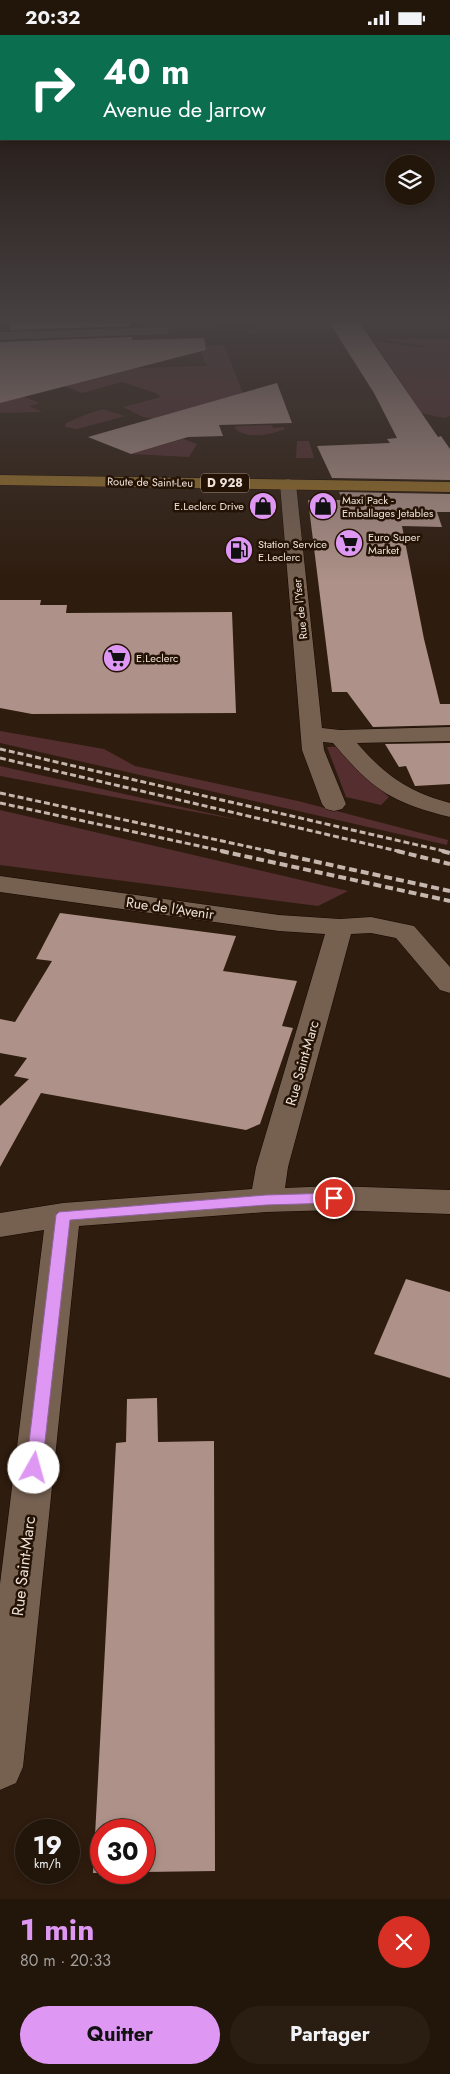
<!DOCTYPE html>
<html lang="fr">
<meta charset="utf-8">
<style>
:root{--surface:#22150a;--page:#2a1e13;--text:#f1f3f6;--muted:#a29f9c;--line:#3f342b;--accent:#de98f3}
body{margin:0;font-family:Jost,sans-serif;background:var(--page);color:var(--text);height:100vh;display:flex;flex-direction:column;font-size:19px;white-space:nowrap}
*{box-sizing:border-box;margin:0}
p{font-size:16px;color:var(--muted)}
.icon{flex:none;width:28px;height:28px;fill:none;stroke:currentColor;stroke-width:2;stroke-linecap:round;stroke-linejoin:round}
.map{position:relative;height:1864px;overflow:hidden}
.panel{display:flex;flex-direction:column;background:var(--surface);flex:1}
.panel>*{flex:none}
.guide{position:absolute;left:0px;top:0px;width:450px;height:105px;box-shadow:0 2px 8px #0003,0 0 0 1px var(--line);background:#0b6e4f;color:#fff;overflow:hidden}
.fabs{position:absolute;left:385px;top:120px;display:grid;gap:10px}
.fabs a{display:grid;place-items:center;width:50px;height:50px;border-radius:50%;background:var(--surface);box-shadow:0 2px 8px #0003,0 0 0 1px var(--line);font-size:25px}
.speed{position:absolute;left:15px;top:1784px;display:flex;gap:10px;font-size:25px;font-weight:700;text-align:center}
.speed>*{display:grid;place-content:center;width:65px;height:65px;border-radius:50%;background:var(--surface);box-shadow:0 2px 8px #0003,0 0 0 1px var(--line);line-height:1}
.speed small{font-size:12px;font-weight:400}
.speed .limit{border:8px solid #d22;background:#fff;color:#111}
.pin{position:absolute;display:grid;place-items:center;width:42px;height:42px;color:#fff;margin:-21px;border:2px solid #fff;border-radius:50%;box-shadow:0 1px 5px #0007}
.me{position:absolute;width:55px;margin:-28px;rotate:7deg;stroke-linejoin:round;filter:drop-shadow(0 0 4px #0008)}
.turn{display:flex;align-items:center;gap:18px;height:105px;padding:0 20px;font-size:22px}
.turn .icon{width:65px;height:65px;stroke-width:2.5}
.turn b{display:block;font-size:35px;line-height:42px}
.round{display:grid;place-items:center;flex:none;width:52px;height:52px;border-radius:26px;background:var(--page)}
.headline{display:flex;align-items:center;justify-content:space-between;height:85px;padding:0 20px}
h1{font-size:30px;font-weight:700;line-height:38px;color:var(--accent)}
.action{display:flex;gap:10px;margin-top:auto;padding:10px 20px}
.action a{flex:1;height:58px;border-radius:30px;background:var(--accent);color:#111;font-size:20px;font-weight:700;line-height:58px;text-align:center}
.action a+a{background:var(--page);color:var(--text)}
.status{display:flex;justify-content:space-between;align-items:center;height:35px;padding:0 25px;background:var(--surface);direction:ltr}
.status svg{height:14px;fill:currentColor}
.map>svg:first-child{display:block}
.green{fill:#552e2f}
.building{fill:#ae9289}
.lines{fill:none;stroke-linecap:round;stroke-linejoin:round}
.minor-casing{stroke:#150600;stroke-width:1}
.major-casing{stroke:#150600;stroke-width:1}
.minor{fill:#766151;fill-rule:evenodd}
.major{fill:#966f29;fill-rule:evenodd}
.rail-far1{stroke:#c5b7ad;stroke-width:3;stroke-dasharray:6 3;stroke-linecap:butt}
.rail{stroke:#c5b7ad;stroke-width:4;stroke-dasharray:8 4;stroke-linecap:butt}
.route{fill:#de98f3;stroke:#90639e}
.labels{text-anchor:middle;stroke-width:5;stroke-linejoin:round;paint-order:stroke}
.far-street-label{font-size:11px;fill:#eee1d8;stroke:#241305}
.far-poi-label{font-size:11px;fill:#eee1d8;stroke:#241305;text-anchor:start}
.shield{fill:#241305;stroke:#b1a399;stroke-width:1}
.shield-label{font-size:12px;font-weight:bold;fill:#eee1d8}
.street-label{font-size:14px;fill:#eee1d8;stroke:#241305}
.near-street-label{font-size:16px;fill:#eee1d8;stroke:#241305}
</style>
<div class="status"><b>20:32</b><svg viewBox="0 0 49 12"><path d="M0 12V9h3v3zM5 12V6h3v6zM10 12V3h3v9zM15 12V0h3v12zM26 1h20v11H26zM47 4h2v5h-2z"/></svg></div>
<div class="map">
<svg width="450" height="1864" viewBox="0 0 450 1864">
<rect width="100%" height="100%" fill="#2e1c0e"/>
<path class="green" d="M140,287H258L251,291L166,295L141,293Z
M264,287H450V297L311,296L247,298Z
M379,304H450V381L444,383L421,378L374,306L419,312L426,311Z
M224,310L251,379L173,388L143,382L123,372L161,362L156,358L122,347L82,358L26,337L207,331L199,312Z
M0,352L40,368L29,371L43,377L0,378V368L4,367L0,365Z
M103,374L125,381L77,394L65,392L66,388L87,379Z
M271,390L274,393L283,392L285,394C269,400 248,405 234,393L237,391Z
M183,404L197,409L189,422L131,419Z
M297,406H309L314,423H296Z
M0,696L104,714L135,731L298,766L448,805L447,810L0,708Z
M347,711L367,743L389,762L381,770L346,762L327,712Z
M0,731L244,786L0,741Z
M0,775L348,856L318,871L0,830Z"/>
<path class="building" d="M10,287H130L131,291L10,295Z
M329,287H359L438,402L441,401L450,414V445L332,443L317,411L390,408L387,404L397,403L374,358Z
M132,302V305L204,303L206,315L0,368V307Z
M277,348L292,388L219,390L223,401L188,402L131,419L88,402Z
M339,457L450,459V477H437L442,492L402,491L424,604L440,669H450V690L373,692L347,657H332L308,465H343Z
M0,565H41L40,570H67L66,578L232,577L236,678L32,679L0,673Z
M450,708V749L415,751L406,731L399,732L385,709Z
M60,878L236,901L223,936L297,946L282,991L293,993L260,1089L246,1095L41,1058L0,1132V1071L29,1044L14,1041L27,1023L0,1018V984L15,987L52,926L36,924Z
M406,1244L450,1257V1343L374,1319Z
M157,1363L158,1407L214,1406L215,1836L144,1837V1795H101V1838H118H93L116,1408L126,1407L127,1364Z"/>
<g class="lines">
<defs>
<path id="minor" d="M163,292L168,293L169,296L168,299L0,305V297Z
M288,444L294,446L296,449L322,693L340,695L450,692V706L357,708C385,740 408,757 450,768V782C390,767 373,755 333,708L323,707L324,715L346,769L342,774L334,776L326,774L322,769L302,715L280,449L282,446Z
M0,841L279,880L340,884L371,882L414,891L450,932V958L440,955L396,903L371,898L351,899L288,1132L285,1153L334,1151L450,1155V1179L334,1175L266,1177L79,1191L23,1732L16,1748L0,1755V1549L44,1195L0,1202V1178L63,1168L252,1154L256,1132L325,899L279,896L0,857Z"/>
<path id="major" d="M0,440L450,447V457L0,450Z"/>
</defs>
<use href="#minor" class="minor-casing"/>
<use href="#major" class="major-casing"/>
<use href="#minor" class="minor"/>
<use href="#major" class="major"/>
<path class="rail-far1" d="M0,714L448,817
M0,723L402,817
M0,758L273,817
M0,768L227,817"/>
<path class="rail" d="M221,816L450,866
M267,816L450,856
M397,816L450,829
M442,816L450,818"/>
</g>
<linearGradient id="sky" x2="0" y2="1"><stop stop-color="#190f08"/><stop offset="0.52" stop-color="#464041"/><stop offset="1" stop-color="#464041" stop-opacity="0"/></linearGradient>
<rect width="450" height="548" fill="url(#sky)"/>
<path class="route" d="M334,1158L338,1160L340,1163L338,1166L334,1168L266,1170L70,1185L42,1433L40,1438L34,1440L29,1438L26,1433L56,1180L59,1177L266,1160Z"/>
<defs>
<symbol id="shop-disc" viewBox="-11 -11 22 22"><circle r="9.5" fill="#de98f3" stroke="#241305"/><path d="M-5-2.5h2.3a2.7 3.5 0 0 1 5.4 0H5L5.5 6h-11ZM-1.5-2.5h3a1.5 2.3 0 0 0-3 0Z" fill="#111"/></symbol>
<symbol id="supermarket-disc" viewBox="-11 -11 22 22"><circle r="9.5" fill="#de98f3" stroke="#241305"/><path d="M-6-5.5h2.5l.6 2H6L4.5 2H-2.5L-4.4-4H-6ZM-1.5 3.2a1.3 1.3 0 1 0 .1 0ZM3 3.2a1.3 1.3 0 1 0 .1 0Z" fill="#111"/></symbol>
<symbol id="fuel-disc" viewBox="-11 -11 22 22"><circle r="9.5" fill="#de98f3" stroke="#241305"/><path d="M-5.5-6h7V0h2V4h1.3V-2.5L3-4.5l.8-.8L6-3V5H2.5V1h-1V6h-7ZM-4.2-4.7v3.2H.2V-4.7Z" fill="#111"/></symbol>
</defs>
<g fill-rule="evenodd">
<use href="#shop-disc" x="247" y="455" width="32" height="32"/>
<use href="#shop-disc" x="307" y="455" width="32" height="32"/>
<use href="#supermarket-disc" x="333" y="492" width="32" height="32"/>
<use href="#fuel-disc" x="223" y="499" width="32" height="32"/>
<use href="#supermarket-disc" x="101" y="607" width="32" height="32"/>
</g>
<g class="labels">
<g class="far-street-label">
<text transform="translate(150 447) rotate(1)" y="4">Route de Saint-Leu</text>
<text transform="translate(300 574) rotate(-96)" y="4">Rue de l'Yser</text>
</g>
<g class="far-poi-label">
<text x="342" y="469">Maxi Pack -<tspan x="342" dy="13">Emballages Jetables</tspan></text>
<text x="244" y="475" text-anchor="end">E.Leclerc Drive</text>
<text x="368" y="506">Euro Super<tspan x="368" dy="13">Market</tspan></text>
<text x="258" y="513">Station Service<tspan x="258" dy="13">E.Leclerc</tspan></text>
<text x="136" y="627">E.Leclerc</text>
</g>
<rect class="shield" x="201" y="438.5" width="48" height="19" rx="4"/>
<g class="shield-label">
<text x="225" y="452">D 928</text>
</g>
<g class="street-label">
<text transform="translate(170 873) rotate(8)" y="5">Rue de l'Avenir</text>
<text transform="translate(302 1028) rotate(-74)" y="5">Rue Saint-Marc</text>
</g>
<g class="near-street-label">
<text transform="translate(23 1531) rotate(-83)" y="6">Rue Saint-Marc</text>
</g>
</g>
</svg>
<div class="fabs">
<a><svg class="icon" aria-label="layers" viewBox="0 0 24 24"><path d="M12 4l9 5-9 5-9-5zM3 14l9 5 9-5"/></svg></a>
</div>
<div class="speed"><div>19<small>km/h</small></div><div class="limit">30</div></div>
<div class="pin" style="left:334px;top:1163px;background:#d93025"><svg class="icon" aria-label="arrive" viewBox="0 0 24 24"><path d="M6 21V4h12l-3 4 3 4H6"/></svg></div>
<svg class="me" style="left:34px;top:1433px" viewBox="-20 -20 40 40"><circle r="19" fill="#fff"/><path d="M0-13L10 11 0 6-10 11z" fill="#de98f3"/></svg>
<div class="guide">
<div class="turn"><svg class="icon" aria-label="right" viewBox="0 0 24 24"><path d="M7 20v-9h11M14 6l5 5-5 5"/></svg><div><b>40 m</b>Avenue de Jarrow</div></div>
</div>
</div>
<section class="panel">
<div class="headline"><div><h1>1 min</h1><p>80 m · 20:33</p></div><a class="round" style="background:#d93025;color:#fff"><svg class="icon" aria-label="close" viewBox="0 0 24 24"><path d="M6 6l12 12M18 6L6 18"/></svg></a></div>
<div class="action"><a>Quitter</a><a>Partager</a></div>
</section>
